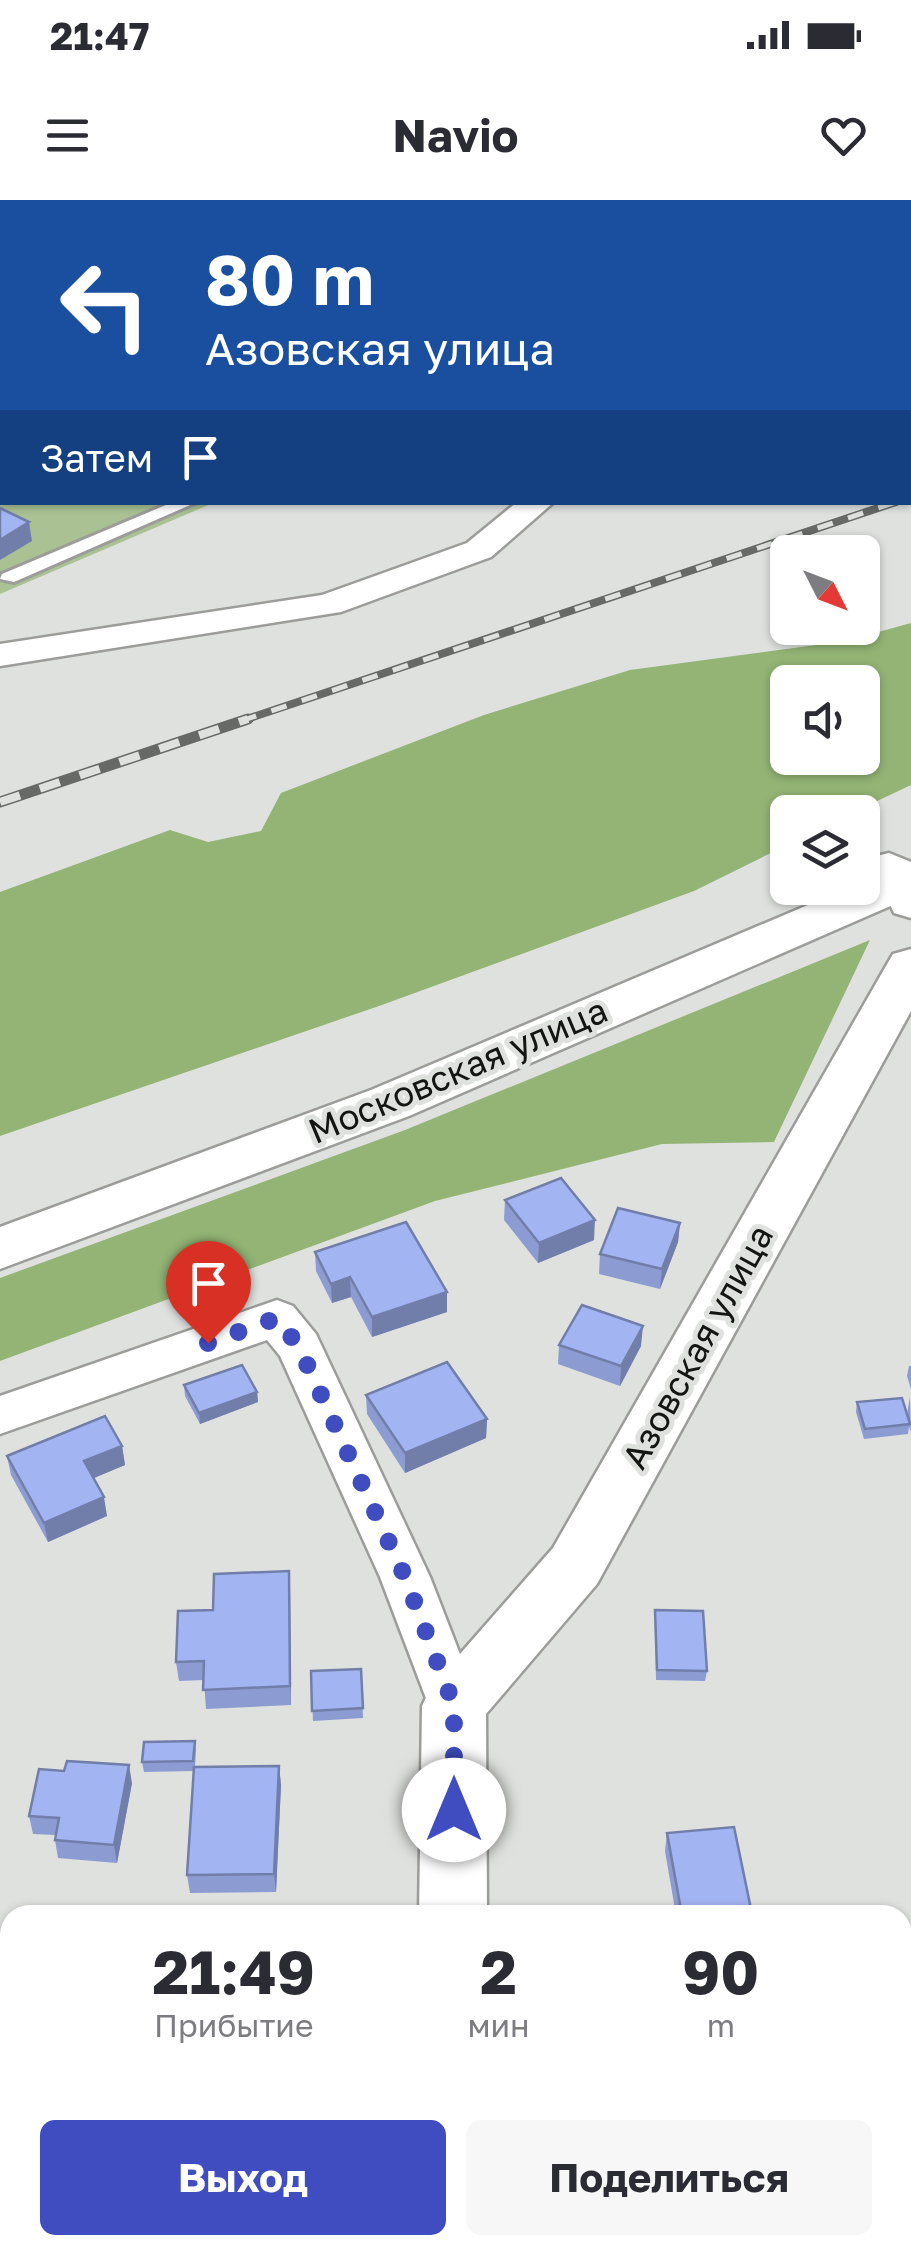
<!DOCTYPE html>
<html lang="ru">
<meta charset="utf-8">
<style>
:root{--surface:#fff;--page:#f7f7f7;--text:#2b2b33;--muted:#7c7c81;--accent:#404dc0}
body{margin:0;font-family:"Golos Text",sans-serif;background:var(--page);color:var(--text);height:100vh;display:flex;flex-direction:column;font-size:38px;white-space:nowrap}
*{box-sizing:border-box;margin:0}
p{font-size:32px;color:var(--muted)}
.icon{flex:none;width:55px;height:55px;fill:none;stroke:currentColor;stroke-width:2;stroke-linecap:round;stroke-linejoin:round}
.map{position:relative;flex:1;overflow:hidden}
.details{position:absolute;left:0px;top:1705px;width:912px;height:350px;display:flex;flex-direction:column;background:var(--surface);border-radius:30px 30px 0 0;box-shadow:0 2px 8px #0004}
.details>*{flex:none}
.banner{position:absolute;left:0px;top:0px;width:912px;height:305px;box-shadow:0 2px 8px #0004;background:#1a4fa0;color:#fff;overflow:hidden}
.needle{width:65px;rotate:132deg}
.controls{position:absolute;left:770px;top:335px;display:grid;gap:20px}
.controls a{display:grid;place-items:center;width:110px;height:110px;border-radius:15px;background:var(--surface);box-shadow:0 2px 8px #0004;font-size:50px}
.pin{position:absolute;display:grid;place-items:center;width:85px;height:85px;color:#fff;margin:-102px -42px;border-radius:50% 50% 50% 0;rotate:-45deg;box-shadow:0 0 10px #0007}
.pin .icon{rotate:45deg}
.me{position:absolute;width:110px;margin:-55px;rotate:0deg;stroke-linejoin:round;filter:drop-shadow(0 0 8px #0008)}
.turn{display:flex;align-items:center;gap:35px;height:210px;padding:0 40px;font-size:45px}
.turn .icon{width:130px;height:130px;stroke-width:2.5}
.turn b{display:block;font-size:70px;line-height:85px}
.then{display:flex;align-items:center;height:95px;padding:0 40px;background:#0003;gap:20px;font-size:38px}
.eta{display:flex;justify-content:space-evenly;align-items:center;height:170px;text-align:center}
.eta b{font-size:60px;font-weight:700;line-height:70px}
.button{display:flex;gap:20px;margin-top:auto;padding:20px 40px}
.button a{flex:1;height:115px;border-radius:15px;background:var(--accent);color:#fff;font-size:40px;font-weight:700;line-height:115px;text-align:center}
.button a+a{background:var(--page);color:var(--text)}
.status{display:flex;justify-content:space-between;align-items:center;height:70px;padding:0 50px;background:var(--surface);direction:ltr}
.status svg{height:28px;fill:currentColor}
header{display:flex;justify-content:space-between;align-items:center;height:130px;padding:0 40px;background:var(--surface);font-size:45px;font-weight:700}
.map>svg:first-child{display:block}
.green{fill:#a9c193}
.forest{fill:#93b475;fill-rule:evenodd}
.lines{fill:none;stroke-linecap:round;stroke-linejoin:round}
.service-casing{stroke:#9c9d9a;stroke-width:6}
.minor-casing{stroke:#9c9d9a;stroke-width:5}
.tertiary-casing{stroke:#9c9d9a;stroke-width:5}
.secondary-casing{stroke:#9c9d9a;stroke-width:5}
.service{fill:#fff;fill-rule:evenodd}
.minor{fill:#fff;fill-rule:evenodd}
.tertiary{fill:#fff;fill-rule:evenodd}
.secondary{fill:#fff;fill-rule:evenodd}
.rail-far1-casing{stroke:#676967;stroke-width:8}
.rail-casing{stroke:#676967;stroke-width:11}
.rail-far1{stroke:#dfe1de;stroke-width:5;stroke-dasharray:16;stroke-linecap:butt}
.rail{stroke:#dfe1de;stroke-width:8;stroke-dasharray:21;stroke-linecap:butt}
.wall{fill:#8c9bd1}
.shaded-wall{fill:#727eaa}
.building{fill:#a3b4f3;stroke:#727eaa;stroke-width:2.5}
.route{stroke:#404dc0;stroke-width:18;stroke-dasharray:0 32.4}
.labels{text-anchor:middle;stroke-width:10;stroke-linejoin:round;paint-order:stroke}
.street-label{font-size:35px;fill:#131413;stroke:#dfe1de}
</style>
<div class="status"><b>21:47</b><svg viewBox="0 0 49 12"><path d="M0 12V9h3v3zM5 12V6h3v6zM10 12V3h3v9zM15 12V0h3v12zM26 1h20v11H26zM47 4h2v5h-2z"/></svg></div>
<header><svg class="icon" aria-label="menu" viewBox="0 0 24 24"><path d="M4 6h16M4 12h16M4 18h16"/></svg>Navio<svg class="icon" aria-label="heart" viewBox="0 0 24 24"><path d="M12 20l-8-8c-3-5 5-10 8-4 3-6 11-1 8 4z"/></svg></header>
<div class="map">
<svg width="911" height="2055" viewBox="0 0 911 2055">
<rect width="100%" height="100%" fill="#dfe1de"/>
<path class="green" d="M0,0H911V3L2,2V302L213,303L0,394Z"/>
<path class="forest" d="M911,423V585L854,612H788L787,645L694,691L379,806L0,936V692L170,630L208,642L261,631L281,593L484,515L630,470L846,441ZM788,482H862V558H788Z
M870,740L774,942L662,944L435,1001L0,1161V1078L405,930Z"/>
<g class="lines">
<defs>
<path id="service" d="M903,0H911V6L910,2H902Z
M2,97V107L0,108V98Z
M173,302H197L14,382L0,379L2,374Z"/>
<path id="minor" d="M911,93V112H910V93Z
M517,302H554L491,357L341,412L0,466V444L322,395L467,343Z
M277,1100L293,1106L316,1134L430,1377L480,1506L473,1522L454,1529L435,1522L380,1377L280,1156L267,1140L0,1234V1196Z"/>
<path id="tertiary" d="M889,653L911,662V718L894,713L882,688L865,668L872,657Z
M911,749V811L597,1384L486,1514L487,1715H419L422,1506L431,1487L553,1348L886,766L893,754Z
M415,2045H489L490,2055H414Z"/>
<path id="secondary" d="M911,664V697L409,916L0,1069V1027L371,890L848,688H862V681Z"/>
</defs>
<use href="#service" class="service-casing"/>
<use href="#minor" class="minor-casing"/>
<use href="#tertiary" class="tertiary-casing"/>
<use href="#secondary" class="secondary-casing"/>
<use href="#service" class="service"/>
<use href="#minor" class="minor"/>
<use href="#tertiary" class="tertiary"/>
<use href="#secondary" class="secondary"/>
<defs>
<path id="rail-far1" d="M241,521L896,302"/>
<path id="rail" d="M0,602L248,519"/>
</defs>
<use href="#rail-far1" class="rail-far1-casing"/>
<use href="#rail" class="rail-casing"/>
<use href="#rail-far1" class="rail-far1"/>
<use href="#rail" class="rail"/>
</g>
<path class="wall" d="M783,0H846L841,2H789Z
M505,1000L594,1040L538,1063L504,1020Z
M680,1023L678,1042L660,1089L599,1074L600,1054Z
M315,1052L447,1112L372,1137L351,1097L332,1103L316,1071Z
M559,1145L641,1146L620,1186L558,1164Z
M909,1166H911V1189L907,1176Z
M184,1185L257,1192L258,1202L200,1224L185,1196Z
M366,1195L487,1219L486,1238L405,1273L367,1214Z
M910,1197L911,1232L909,1227L908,1234L864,1239L856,1212L857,1202L907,1214Z
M122,1246L125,1265L93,1278L107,1316L48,1342L11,1275L7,1256Z
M289,1371L291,1505L206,1509L204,1480L179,1481L176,1462L213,1410Z
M655,1410L707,1471L705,1481L656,1480Z
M361,1469L363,1518L313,1521L311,1471Z
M195,1541L196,1550L195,1567L279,1566L281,1585L276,1692L190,1693L187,1675L194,1571L144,1572L142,1562Z
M64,1571L132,1583L117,1663L58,1658L55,1640V1635L33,1634L29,1616Z
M667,1633L751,1709L750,1715H676L665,1651Z
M902,1792H911V1852H907L911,1881V1896L908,1908H902Z"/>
<path class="shaded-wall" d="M817,0H846L841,2H816Z
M29,322L32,341L0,360V340Z
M595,1020L594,1040L538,1063L539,1043Z
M680,1023L678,1042L660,1089L662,1069Z
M350,1077L351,1097L332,1103L331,1084Z
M447,1092V1112L372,1137V1117Z
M643,1126L641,1146L620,1186L621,1166Z
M257,1192L258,1202L200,1224L199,1213Z
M487,1219L486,1238L405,1273V1253Z
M122,1246L125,1265L87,1281L84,1261Z
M104,1297L107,1316L48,1342L44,1323Z
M289,1371L290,1390L291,1505L290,1486Z
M129,1565L132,1583L117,1663L114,1645Z
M279,1566L281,1585L276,1692L274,1674Z"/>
<path class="building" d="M0,308L29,322L0,340Z
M561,978L595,1020L539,1043L505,1000Z
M618,1008L680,1023L662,1069L600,1054Z
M406,1022L447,1092L372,1117L350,1077L331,1084L315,1052Z
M582,1105L643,1126L621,1166L559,1145Z
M447,1162L487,1219L405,1253L366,1195Z
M242,1165L257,1192L199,1213L184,1185Z
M902,1198L910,1224L865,1229L857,1202Z
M105,1216L122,1246L84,1261L104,1297L44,1323L7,1256Z
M289,1371L290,1486L203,1490L204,1461L176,1462L178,1411L213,1410L214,1374Z
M655,1410L703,1411L707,1471L657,1470Z
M361,1469L363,1508L312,1511L311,1471Z
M195,1541L193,1561L142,1562L144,1542Z
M67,1561L129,1565L114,1645L55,1640L59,1618L29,1616L39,1569L64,1571Z
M279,1566L274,1674L187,1675L194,1567Z
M734,1627L751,1709L682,1715L667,1633Z
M619,1710V1715H560Z
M902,1792H911V1835H905L911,1891H902Z"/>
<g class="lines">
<path class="route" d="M208,1143L277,1118L299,1147L405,1377L454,1506V1610"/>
</g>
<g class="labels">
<g class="street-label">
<text transform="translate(458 871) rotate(-23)" y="12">Московская улица</text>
<text transform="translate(698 1147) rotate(-61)" y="12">Азовская улица</text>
</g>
</g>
</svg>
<div class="controls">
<a><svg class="needle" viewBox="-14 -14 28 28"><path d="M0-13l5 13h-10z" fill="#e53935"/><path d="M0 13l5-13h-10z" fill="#7c7c81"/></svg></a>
<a><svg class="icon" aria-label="sound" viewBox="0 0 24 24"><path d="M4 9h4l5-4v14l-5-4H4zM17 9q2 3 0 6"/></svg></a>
<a><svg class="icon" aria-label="layers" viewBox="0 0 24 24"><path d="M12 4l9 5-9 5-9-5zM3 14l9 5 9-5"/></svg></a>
</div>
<div class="pin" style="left:208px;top:1143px;background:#d93025"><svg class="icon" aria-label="arrive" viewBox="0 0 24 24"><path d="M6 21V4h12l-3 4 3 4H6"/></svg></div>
<svg class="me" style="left:454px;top:1610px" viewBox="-20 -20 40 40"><circle r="19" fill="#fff"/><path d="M0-13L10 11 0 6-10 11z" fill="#404dc0"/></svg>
<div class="banner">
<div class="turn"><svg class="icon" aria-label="left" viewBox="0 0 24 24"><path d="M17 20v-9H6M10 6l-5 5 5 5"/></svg><div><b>80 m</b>Азовская улица</div></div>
<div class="then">Затем<svg class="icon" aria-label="arrive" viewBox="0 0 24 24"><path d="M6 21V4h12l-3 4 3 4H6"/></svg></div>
</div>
<section class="details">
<div class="eta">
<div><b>21:49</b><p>Прибытие</p></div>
<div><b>2</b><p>мин</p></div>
<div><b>90</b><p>m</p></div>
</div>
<div class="button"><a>Выход</a><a>Поделиться</a></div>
</section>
</div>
